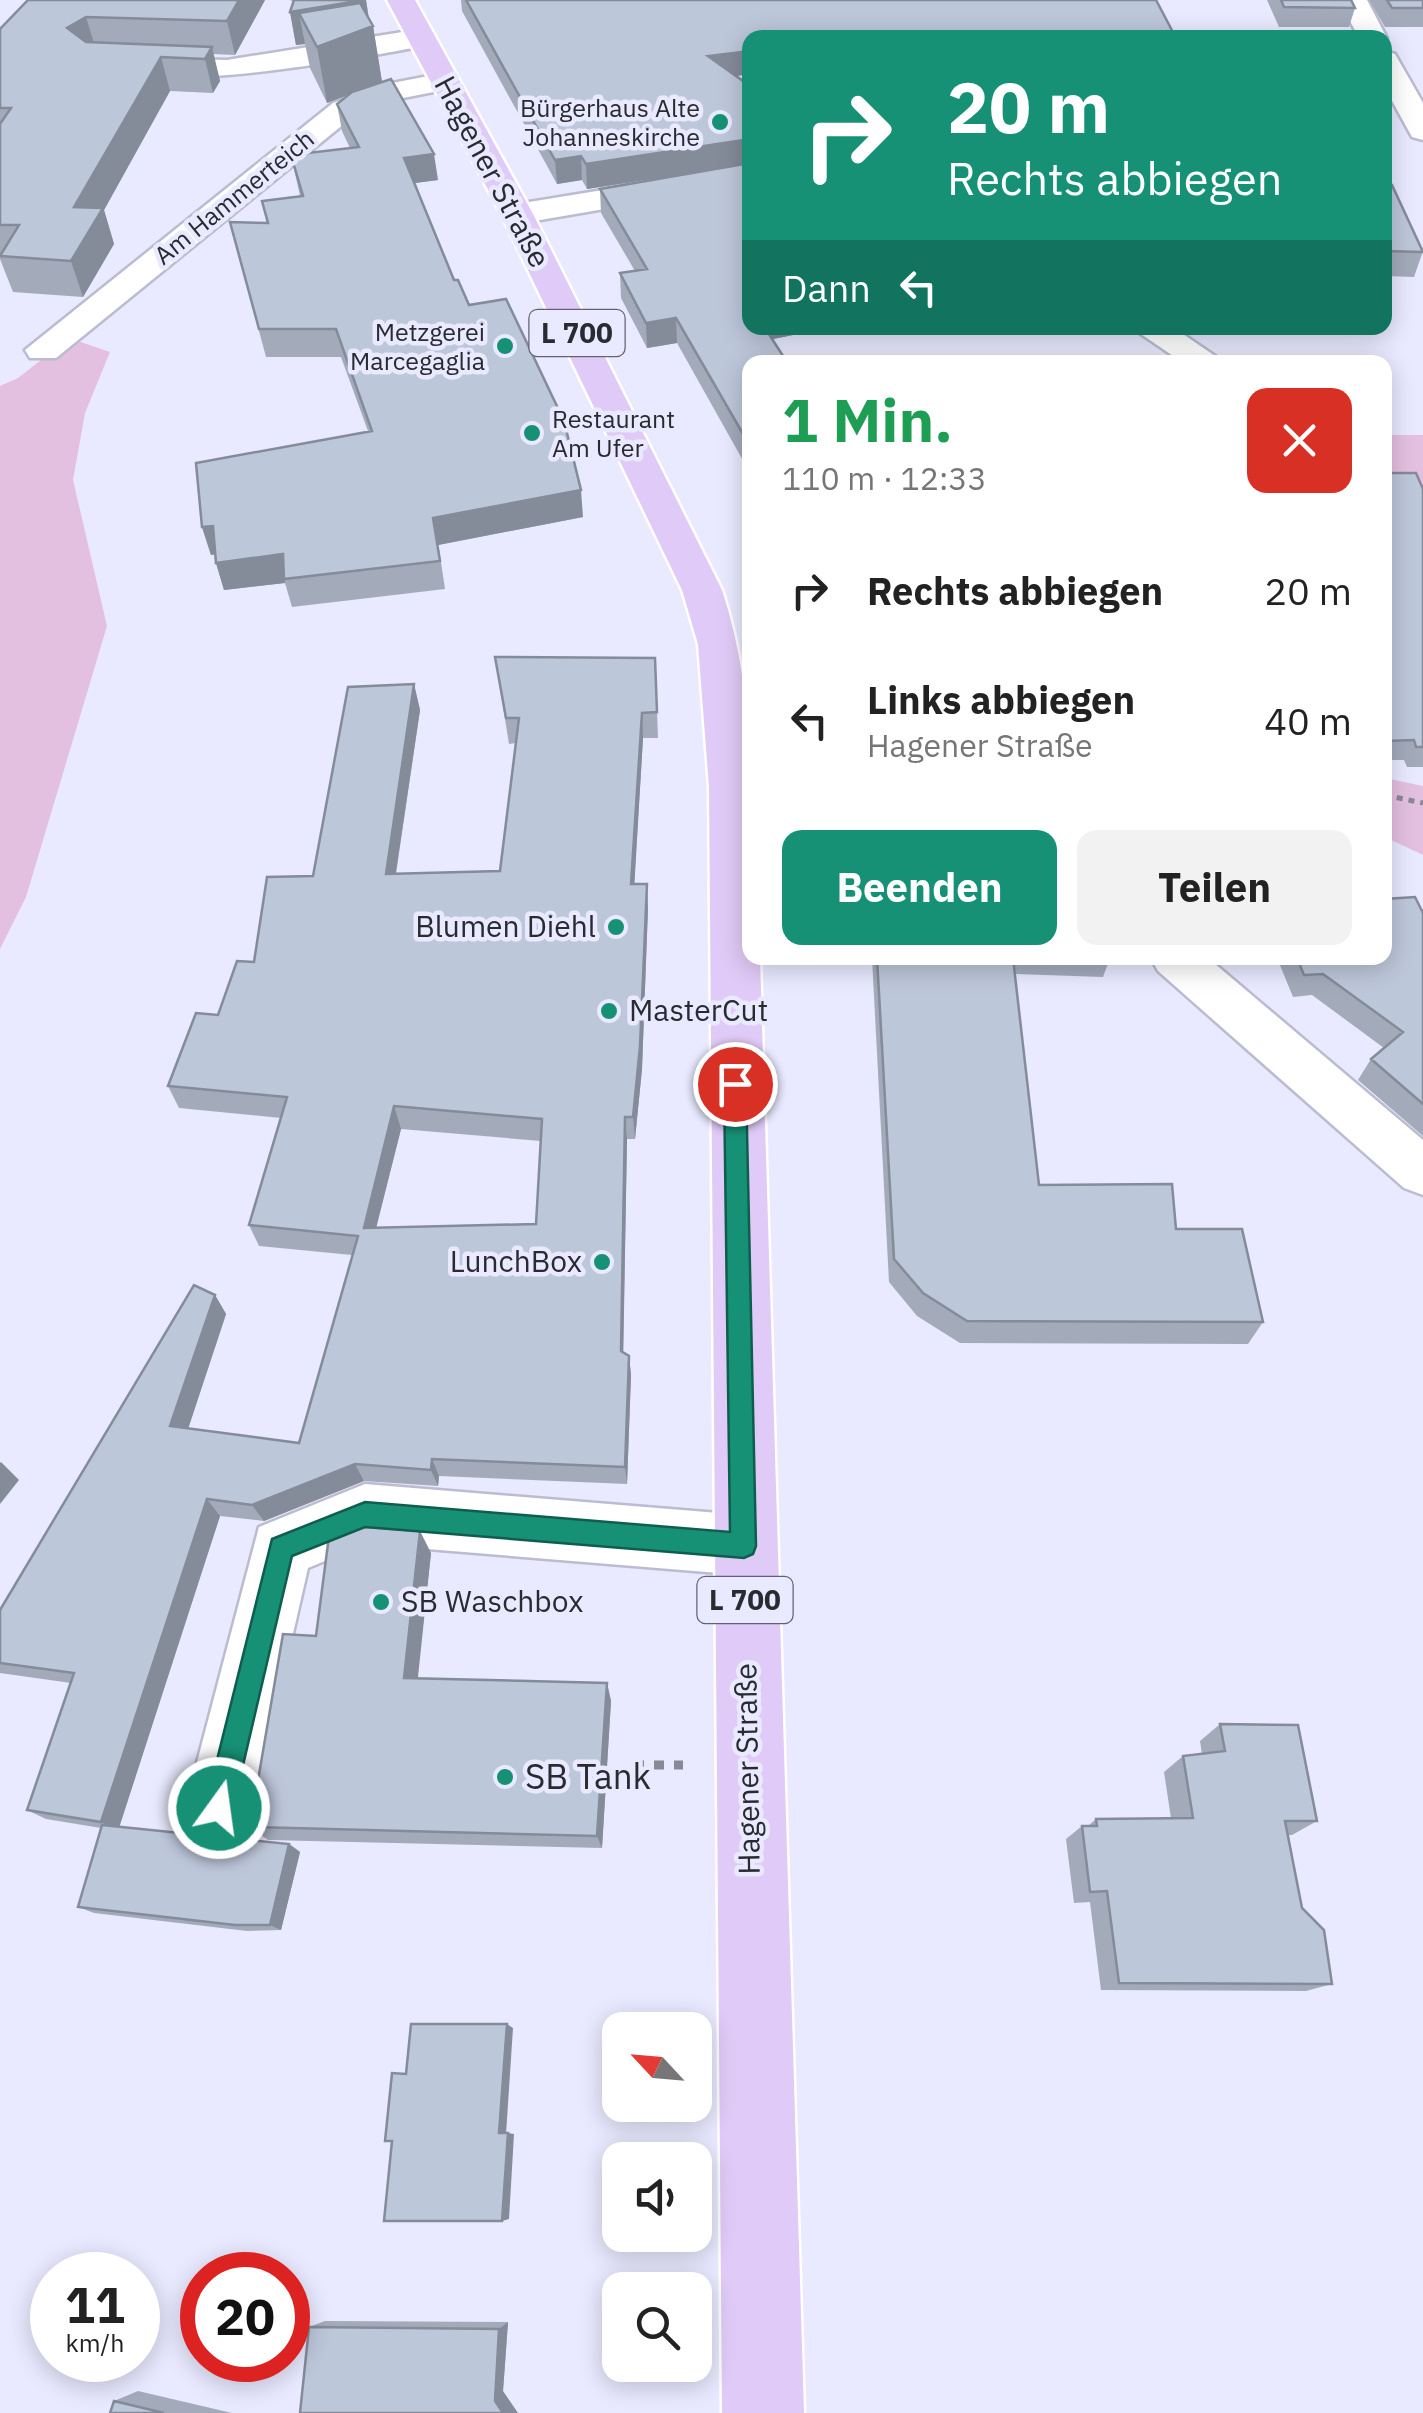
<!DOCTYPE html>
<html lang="de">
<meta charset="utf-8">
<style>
:root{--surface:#fff;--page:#f2f2f2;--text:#222;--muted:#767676;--accent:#179176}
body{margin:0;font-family:"IBM Plex Sans",sans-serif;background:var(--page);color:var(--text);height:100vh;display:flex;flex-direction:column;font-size:38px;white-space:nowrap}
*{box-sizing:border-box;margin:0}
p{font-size:32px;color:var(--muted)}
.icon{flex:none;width:55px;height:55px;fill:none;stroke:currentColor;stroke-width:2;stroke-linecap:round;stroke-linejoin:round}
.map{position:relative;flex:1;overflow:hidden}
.sheet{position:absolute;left:742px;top:355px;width:650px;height:610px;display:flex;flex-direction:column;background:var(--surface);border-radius:20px;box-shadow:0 5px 25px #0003}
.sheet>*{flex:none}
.banner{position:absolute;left:742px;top:30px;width:650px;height:305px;border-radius:20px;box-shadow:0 5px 25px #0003;background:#179176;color:#fff;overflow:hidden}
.needle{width:65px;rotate:296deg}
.fabs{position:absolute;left:602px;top:2012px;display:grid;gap:20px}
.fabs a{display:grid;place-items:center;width:110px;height:110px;border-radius:20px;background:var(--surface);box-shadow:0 5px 25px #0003;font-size:50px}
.speed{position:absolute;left:30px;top:2252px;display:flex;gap:20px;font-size:50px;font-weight:700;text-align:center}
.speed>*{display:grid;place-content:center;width:130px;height:130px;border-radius:50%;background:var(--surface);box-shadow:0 5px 25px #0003;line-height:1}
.speed small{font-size:25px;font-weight:400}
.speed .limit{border:15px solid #d22;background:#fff;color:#111}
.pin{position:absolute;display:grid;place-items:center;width:85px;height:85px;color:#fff;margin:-42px;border:5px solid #fff;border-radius:50%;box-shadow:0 2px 10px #0007}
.me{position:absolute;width:110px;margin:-55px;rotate:14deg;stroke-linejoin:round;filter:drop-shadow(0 0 8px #0008)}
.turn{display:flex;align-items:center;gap:35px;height:210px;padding:0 40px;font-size:45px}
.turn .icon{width:130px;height:130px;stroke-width:2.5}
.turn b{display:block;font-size:70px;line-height:85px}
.then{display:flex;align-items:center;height:95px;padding:0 40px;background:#0003;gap:20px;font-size:38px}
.round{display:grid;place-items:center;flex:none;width:105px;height:105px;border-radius:20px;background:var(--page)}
.headline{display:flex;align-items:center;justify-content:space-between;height:170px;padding:0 40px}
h1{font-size:60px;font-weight:700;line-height:75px;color:#1e9e55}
.primary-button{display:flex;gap:20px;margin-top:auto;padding:20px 40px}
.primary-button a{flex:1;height:115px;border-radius:20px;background:var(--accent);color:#fff;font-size:40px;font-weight:700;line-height:115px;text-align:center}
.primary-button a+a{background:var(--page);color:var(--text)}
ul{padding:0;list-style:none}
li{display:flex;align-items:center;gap:30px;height:130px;padding:0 40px}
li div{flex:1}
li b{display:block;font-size:38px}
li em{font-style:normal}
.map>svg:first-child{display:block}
.green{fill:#e4c0e0}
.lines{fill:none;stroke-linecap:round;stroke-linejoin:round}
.minor-casing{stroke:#bbbcd0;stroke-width:5}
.major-casing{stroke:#fff;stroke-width:5}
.path-far1{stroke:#888897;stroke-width:5;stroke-dasharray:6 6;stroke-linecap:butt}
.path{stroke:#888897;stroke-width:9;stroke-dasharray:10 10;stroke-linecap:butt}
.minor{fill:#fff;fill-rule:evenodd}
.major{fill:#e0caf7;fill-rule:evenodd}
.wall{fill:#a3abbb;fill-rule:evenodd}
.shaded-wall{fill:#848b99}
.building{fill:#bdc7da;stroke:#848b99;stroke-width:2.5;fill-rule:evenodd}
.route{fill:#179176;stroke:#0f5e4d;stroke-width:2.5}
.poi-dot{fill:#179176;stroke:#e9e9ff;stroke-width:4}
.labels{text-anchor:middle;stroke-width:9;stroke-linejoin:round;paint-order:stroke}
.far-poi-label{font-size:25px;fill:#2a2a32;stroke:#e9e9ff;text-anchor:end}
.far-street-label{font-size:25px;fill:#2a2a32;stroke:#e9e9ff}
.shield{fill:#e9e9ff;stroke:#636370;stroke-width:2.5}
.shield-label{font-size:28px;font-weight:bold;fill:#2a2a32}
.street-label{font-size:30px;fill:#2a2a32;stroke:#e9e9ff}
.poi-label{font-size:30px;fill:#2a2a32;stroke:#e9e9ff;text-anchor:end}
.near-poi-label{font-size:35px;fill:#2a2a32;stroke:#e9e9ff;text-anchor:start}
</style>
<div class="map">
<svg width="1423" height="2413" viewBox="0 0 1423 2413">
<rect width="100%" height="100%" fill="#e9e9ff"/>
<path class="green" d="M69,338L110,352L85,413L73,480L107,626L26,897L0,949V386L18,378Z
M1385,435H1423V543L1385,542Z
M1385,778L1423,786V855L1385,837Z"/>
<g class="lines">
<defs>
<path id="minor" d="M1339,0H1367L1387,38L1385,41V38H1359Z
M421,29L431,32L435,38L431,44C389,54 148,97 126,67L141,58L227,60Z
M1385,51L1395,54L1423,103V140L1412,137L1385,88Z
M444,73L459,82L454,88L403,98L355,115L56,358H30L25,350L333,103L387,84Z
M750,166V184L517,224L501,214L517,204Z
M1132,328H1174L1224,362H1182Z
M1151,958H1208L1423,1140V1195L1404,1188L1158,971Z
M365,1484L743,1515L765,1524L774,1545L765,1566L743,1575L366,1544L308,1568L253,1808L243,1832L219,1842L195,1832L185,1808L259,1527Z"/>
<path id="major" d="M387,0H415L533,214L722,590C761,708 750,835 750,958H760L804,2413H722L709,787L698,644L682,590L501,214Z"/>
</defs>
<use href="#minor" class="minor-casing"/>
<use href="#major" class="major-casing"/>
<path class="path-far1" d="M1385,795L1423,803"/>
<path class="path" d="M634,1765H683"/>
<use href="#minor" class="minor"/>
<use href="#major" class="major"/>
</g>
<path class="wall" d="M28,0H265L235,55L213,54L220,81L213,93L170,91L104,210L114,244L83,297L13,292L0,259V29Z
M290,0H366L369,19L373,26L382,82L438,180L414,183L454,280L469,305L583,517L438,545L445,589L292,607L285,583L224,590L216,563L215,554L211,555L202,527L368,431L341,357H266L230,222L267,223L262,201L300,196L291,155L350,148L342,131L337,104L350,94L327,103L310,68L305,44L296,45L290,12L294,2Z
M461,0H1156L750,38V74L736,76L798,334L773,339L750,362V473L677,343L647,348L621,298L620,273L635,271L601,213L600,189L741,165L587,189L582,180L557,184L462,11Z
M1267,0H1351L1355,8L1349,27H1279Z
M1369,0H1423V27H1385Z
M1385,185L1423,251L1414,277L1385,276Z
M1385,473L1423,489V767H1407L1404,760H1385Z
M495,657L655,658L658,738H643L634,884L648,908L642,1069L635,1139H627L623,1352L629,1356L631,1375L627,1484L439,1476L438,1486L364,1481L264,1521L220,1516L119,1827L289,1844L300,1852L281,1930L247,1931L94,1913L78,1907L101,1828L46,1819L27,1810L71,1683L0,1673V1610L215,1295L226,1314L188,1429L299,1443L352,1255L259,1246L249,1225L281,1118L179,1108L168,1086L313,876L414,684L420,710L396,874L500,871L516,743L509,744ZM401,1129L541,1141L536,1224L376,1228Z
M1423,913V1136L1358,1080L1371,1059L1384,1048L1312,995L1293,997L1277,958H1385Z
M872,958H1110L1103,977L1015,974L1039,1185L1176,1229L1263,1322L1248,1344L960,1343L917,1316L889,1282Z
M431,1553L417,1679L607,1683L611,1701L602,1848L268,1840L250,1827L316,1636Z
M1220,1724L1317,1821L1292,1835H1288L1302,1908L1332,1984L1306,1991L1101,1990L1090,1902L1074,1903L1066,1839L1082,1826H1088L1096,1819L1171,1818L1164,1772L1183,1756L1202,1754L1200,1741Z
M325,2321L508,2322L503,2391L309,2327Z
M138,2391L232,2413H110L114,2401Z"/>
<path class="shaded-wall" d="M239,0H265L235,55L227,21Z
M366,0L370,27L373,26L382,82L327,103L317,47L299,13L305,44L296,45L290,12Z
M86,17L96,50L67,28Z
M212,47L220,81L213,93L205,59Z
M750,51V74L708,80V56Z
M161,57L170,91L104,210L114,244L83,297L71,261L74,207Z
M750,139V164L587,189L586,164Z
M434,154L438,180L408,184L404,158Z
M581,156L582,180L557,184L555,160Z
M676,318L677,343L647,348L646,323Z
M758,328H798V334L758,342Z
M581,490L583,517L438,545L445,589L433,518Z
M213,526L222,553L211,555L202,527Z
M283,554L285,583L224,590L216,563Z
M414,684L420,710L392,898L386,874Z
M642,713L643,738L633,908L631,884Z
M647,884L648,908L642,1069L635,1139L633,1117Z
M394,1106L401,1129L371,1248L364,1228Z
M625,1117L627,1139L623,1369L621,1351Z
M215,1295L226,1314L183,1444L170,1426Z
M629,1356L631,1375L627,1484L625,1467Z
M432,1459L439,1476L438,1486L431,1470Z
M1,1462L19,1480L0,1504V1463Z
M355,1464L364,1481L264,1521L252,1505Z
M207,1499L220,1516L118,1831L101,1822Z
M420,1531L431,1553L416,1696L404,1678Z
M607,1683L611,1701L602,1848L597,1836Z
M289,1844L300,1852L281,1930L270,1925Z
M507,2024L513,2028L506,2134L499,2133Z
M508,2133L514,2134L509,2219L502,2221Z
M508,2322L503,2391L518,2413H503L495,2401L499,2329Z"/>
<path class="building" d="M28,0H239L227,21L86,17L67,28L86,42L212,47L205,59L161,57L74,207L103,208L71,261L0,256L19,225H0V124L11,108H0V29Z
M294,0H364L290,12Z
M466,0H1156L1176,38H750V51L708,56L750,86V139L586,164L581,156L555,160Z
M1281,0H1351L1355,8L1284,7Z
M1387,0H1423V8H1392Z
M360,3L373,26L317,47L299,13Z
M391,79L434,154L404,158L454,280H458L469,305L506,299L564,421L581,490L433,518L440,561L284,579L283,554L216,563L213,526L202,527L196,463L372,431L336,329H259L230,222L268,223L262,201L303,196L291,155L359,147L337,104L352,92Z
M750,163V328H765L787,362H750V446L676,318L646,323L620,273L647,269L600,189Z
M1385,185H1392L1423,252L1385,251Z
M1240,357H1294L1296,362H1242Z
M1385,473H1416L1423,489V747H1416L1414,740L1385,741Z
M495,657L655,658L657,712L642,713L631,884H647L640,1046L633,1117H625L621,1351L629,1356L625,1467L432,1459L431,1470L355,1464L252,1505L207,1499L101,1822L27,1810L74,1673L0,1663V1610L194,1285L215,1295L170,1426L299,1443L358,1236L249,1225L287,1097L168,1086L196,1013L218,1015L237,961L254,962L267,877L313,876L348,687L414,684L386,874L500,871L519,718H506ZM394,1106L542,1119L536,1224L364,1228Z
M1415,897L1423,913V1104L1371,1059L1403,1032L1323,974L1304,975L1297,958H1385V899Z
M877,958H1013L1039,1185L1172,1184L1176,1229H1242L1263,1322L967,1321L923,1293L894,1259Z
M354,1526L420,1531L404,1678L607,1683L597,1836L250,1827L283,1634L316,1636L329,1536Z
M1220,1724L1298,1725L1317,1821H1285L1302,1908L1324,1930L1332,1984L1119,1983L1107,1891L1090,1892L1082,1826H1097L1096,1819L1193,1818L1183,1756L1225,1751Z
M102,1825L289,1844L270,1925H235L78,1907Z
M411,2024H507L499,2133H508L502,2221H384L392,2141H385L392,2073L406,2074Z
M309,2327L499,2329L495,2401L503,2413H300Z
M114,2401L164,2413H110Z"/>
<path class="route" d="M735,1075L746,1084L756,1546L753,1554L744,1558L365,1527L292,1556L233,1808L229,1818L219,1822L209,1818L205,1808L272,1539L365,1502L730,1532L724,1084Z"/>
<g class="poi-dot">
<circle cx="720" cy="122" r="10"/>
<circle cx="505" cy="346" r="10"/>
<circle cx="532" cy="433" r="10"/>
<circle cx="616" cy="927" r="10"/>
<circle cx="609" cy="1011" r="10"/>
<circle cx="602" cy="1262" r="10"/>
<circle cx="381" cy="1602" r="10"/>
<circle cx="505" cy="1777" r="10"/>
</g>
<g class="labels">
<g class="far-poi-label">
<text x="700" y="117">Bürgerhaus Alte<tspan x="700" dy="29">Johanneskirche</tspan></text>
<text x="485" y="341">Metzgerei<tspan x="485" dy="29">Marcegaglia</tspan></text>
<text x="552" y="428" text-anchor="start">Restaurant<tspan x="552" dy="29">Am Ufer</tspan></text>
</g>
<g class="far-street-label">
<text transform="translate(234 197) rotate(-39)" y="9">Am Hammerteich</text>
</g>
<g class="shield">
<rect x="529.5" y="310" width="95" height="46" rx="8"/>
<rect x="697.5" y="1577" width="95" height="46" rx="8"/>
</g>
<g class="shield-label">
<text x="577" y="343">L 700</text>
<text x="745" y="1610">L 700</text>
</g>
<g class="street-label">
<text transform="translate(492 172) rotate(62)" y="10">Hagener Straße</text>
<text transform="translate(748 1769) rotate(-91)" y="10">Hagener Straße</text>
</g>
<g class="poi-label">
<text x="596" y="937">Blumen Diehl</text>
<text x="629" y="1021" text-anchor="start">MasterCut</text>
<text x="582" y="1272">LunchBox</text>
<text x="401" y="1612" text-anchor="start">SB Waschbox</text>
</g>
<g class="near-poi-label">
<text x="525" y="1789">SB Tank</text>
</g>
</g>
</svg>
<div class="fabs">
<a><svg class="needle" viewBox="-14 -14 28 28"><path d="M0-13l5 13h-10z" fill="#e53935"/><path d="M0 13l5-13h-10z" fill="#767676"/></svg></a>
<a><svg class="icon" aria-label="sound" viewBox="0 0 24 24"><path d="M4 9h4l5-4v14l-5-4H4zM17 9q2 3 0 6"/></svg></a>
<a><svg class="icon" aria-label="search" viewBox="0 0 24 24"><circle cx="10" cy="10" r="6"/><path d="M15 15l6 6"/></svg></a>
</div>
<div class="speed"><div>11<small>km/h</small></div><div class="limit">20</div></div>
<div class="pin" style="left:735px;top:1084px;background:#d93025"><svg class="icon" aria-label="arrive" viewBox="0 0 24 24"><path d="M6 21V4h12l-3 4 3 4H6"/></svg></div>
<svg class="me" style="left:219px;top:1808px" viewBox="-20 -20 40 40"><circle r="17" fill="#179176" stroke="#fff" stroke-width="3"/><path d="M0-11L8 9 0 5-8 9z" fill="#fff"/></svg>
<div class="banner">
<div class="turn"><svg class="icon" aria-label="right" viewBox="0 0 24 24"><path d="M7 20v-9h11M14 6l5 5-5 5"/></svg><div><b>20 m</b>Rechts abbiegen</div></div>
<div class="then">Dann<svg class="icon" aria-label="left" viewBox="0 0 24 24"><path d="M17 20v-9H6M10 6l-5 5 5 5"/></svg></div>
</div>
<section class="sheet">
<div class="headline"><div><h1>1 Min.</h1><p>110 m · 12:33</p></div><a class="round" style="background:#d93025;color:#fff"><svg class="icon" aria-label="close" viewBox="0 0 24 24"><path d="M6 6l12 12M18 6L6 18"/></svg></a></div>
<ul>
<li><svg class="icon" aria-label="right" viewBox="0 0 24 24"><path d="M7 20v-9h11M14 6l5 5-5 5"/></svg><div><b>Rechts abbiegen</b></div><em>20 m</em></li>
<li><svg class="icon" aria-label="left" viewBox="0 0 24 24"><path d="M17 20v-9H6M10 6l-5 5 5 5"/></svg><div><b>Links abbiegen</b><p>Hagener Straße</p></div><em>40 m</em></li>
</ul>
<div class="primary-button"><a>Beenden</a><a>Teilen</a></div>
</section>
</div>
